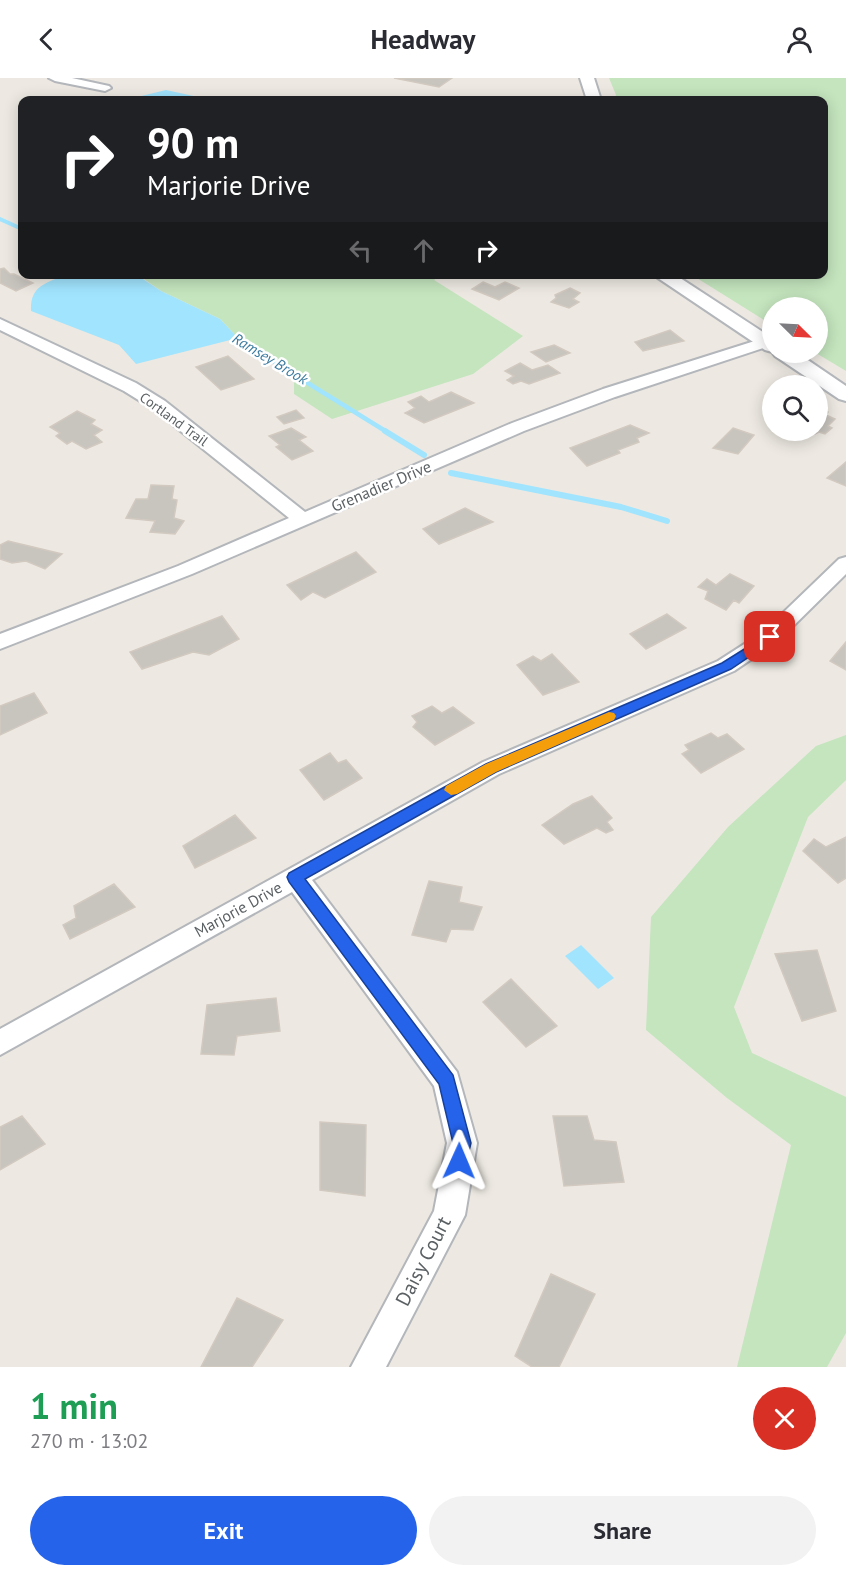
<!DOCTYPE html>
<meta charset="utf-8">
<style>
:root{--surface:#fff;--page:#f2f2f3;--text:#2b2b33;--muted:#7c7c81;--accent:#2563eb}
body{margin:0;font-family:"PT Sans",sans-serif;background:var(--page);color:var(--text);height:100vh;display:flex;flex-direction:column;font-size:22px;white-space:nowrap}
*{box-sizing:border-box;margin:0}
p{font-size:20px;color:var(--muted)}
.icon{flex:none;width:33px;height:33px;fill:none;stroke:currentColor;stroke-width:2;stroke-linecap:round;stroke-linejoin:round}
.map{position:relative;height:1289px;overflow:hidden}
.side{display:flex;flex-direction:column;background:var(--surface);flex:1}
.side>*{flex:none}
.banner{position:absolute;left:18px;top:18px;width:810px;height:183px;border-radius:12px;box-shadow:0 3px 15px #0003;background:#202124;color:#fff;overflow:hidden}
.needle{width:39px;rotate:114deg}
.fabs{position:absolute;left:762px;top:219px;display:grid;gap:12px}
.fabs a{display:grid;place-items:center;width:66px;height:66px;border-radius:50%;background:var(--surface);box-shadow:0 3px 15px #0003;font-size:30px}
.pin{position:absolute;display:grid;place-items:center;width:51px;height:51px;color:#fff;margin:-26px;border-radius:12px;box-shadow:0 3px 9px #0006}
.me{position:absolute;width:66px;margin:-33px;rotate:1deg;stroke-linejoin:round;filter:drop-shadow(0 0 4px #0008)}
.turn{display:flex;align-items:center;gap:21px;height:126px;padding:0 30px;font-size:27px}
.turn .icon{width:78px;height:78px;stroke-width:2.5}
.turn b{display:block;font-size:42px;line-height:51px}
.lanes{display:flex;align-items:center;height:57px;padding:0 30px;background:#0003;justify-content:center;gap:30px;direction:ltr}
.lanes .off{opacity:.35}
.round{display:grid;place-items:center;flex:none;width:63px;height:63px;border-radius:32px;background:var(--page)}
.overview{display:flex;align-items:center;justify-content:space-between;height:102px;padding:0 30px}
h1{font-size:36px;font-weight:600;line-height:45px;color:#1e9e55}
.action{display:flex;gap:12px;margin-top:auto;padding:12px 30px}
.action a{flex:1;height:69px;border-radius:36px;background:var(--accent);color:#fff;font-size:24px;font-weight:600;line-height:69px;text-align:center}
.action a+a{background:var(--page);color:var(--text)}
header{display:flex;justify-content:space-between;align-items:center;height:78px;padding:0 30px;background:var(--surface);font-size:27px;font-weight:600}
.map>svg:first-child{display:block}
.green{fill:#c4e5be}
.water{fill:#a1e4fe}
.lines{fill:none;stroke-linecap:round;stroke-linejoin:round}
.stream-far2{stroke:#a1e4fe;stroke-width:4}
.stream-far1{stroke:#a1e4fe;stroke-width:4.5}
.stream{stroke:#a1e4fe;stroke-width:6}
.building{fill:#c8c4be;stroke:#d2cac1;stroke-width:1.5}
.minor-casing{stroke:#b3b6ba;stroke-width:4}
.tertiary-casing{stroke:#b3b6ba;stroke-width:4}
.minor{fill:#fff;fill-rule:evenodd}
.tertiary{fill:#fff;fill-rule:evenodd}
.route{fill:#2563eb;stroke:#184099;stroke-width:1.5}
.slow{fill:#f59e0b}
.labels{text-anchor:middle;stroke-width:5;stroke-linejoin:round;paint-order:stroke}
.far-street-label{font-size:14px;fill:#5b6063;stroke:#fff}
.far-water-label{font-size:15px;font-style:italic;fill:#3a7a9f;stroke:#fff}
.street-label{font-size:16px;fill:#5b6063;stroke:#fff}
.near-street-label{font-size:20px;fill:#5b6063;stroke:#fff}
</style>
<header><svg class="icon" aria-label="back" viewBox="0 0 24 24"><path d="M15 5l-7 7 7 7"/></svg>Headway<svg class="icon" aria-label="person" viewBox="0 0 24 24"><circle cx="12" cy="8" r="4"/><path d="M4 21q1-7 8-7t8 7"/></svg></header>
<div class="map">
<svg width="846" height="1289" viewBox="0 0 846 1289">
<rect width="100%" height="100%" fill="#ede9e2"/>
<path class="green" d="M609,0H846V293L816,275L818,230H772V247L692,197L824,196V22H614L616,17Z
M151,196L441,197L434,202L523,258L473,296L332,341L294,316V295L238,260L220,241L161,213L144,201Z
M846,657V702L808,739L734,929L752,975L846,1019V1255L827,1289H737L791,1067L727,1020L646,952L651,839L728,749L816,668Z"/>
<path class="water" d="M166,12L212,22H125Z
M64,197H137L161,213L220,241L238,260L136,286L119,267L31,233C30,208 45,206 64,197Z
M581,867L614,900L598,911L565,878Z"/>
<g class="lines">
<path class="stream-far2" d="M0,141L22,151"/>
<path class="stream-far1" d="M230,257L387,354"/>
<path class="stream" d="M385,353L424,377
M451,395L621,429L667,443"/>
</g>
<path class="building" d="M394,0H452L439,9Z
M4,190L10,196H14L33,205L16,213L0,205V191Z
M483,204L495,209L505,204L519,210L499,222L472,211Z
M570,210L580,215L573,221L579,224L569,230L551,224L556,220L555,217Z
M670,252L684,263L643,273L635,264Z
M554,267L570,275L546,284L531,274Z
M228,278L254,301L221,312L196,289Z
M520,285L532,292L548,287L560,295L529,306L521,303L513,306L507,302L514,298L505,293Z
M451,314L474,325L424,345L405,335L415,330L408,324L421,318L429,324Z
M818,329L828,334L826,337L835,341L828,348L832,350L825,356L819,354L815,356L802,352H818Z
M296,332L304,340L284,346L277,339Z
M77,333L95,342L91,346L102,352L94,357L102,364L86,371L72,363L67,366L56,358L60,355L50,349Z
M630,347L649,355L637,360L639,364L618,372L620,375L587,388L570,370Z
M291,350L306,359L299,362L313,373L292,382L276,369L280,367L269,358Z
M733,350L754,357L738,376L713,370Z
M846,384V408L827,400Z
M151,407L174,408L172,421L177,422L174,440L184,443L175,456L150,454L155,443L126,440L136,421H148Z
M465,430L493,444L439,466L423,451Z
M8,463L62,476L45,491L26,483L12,485L0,481V467Z
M356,474L376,494L325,520L313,514L301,522L287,507Z
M730,496L754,508L739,525L734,522L726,532L705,521L708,513L698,509L707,501L716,507Z
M667,536L686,550L646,571L630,556Z
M222,538L239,561L209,577L193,574L142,591L130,574Z
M846,564V592L830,583Z
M552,576L579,604L543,617L517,587L533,578L541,583Z
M34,615L47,635L0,657V628Z
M432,628L442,635L453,629L474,645L435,667L413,649L417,644L412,638Z
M711,655L718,660L727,656L744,671L701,695L682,676L689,672L685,667Z
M330,675L338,685L346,682L362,700L324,722L300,692Z
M592,718L612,740L607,744L613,752L606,755L597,750L564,766L542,747L573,726Z
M235,737L256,760L195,790L183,768Z
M846,759V800L838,805L803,773L814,761L826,769Z
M429,803L462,809L459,824L482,829L473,852L451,851L446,864L412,857Z
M114,806L135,829L70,861L63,847L76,840L74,828Z
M817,872L836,933L802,943L775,876Z
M511,901L557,948L526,969L483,924Z
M276,920L280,953L237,958L234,977L201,976L207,927Z
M22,1038L45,1066L0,1092V1049Z
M553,1038H587L594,1062L616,1064L624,1104L564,1108Z
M320,1044L366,1047L365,1118L320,1112Z
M551,1196L595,1216L559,1289H532L515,1278Z
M237,1220L283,1242L252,1289H201Z"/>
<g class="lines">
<defs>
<path id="minor" d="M49,0H72L109,8L111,10L105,13L55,3Z
M0,241L136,305L165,323L305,434L512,345L603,311L761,261H772V267L615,319L524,353L192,496L0,571V556L178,488L289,440L153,331L124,313L0,252Z
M846,479V496L777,564L734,593L499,696L312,802L457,994L477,1065L465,1137L386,1289H351L434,1133L447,1065L434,1008L292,814L0,977V951L483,684L718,583L763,554L839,481Z"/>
<path id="tertiary" d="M580,0H594L601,22H587Z
M652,196H674L772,260V274H796L846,308V323L839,321L775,278L772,274L765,272Z"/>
</defs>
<use href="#minor" class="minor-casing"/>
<use href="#tertiary" class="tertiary-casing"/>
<use href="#minor" class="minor"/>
<use href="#tertiary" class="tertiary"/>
</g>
<path class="route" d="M770,555L774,556L776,559L774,562L731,591L496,694L305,801L453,997L471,1065L465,1089L459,1091L453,1089L450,1083L453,1065L439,1006L289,804L287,799L289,795L486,686L722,585Z"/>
<path class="slow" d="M609,634L614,635L616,638L614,642L496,694L457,716L451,717L444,712L446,708L486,686Z"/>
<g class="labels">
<g class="far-street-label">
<text transform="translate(174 341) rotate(36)" y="5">Cortland Trail</text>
</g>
<g class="far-water-label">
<text transform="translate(270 281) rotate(31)" y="5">Ramsey Brook</text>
</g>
<g class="street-label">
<text transform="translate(381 408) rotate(-23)" y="6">Grenadier Drive</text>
<text transform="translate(238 831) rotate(-29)" y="6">Marjorie Drive</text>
</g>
<g class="near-street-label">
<text transform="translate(423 1183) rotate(-63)" y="7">Daisy Court</text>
</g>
</g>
</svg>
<div class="fabs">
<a><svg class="needle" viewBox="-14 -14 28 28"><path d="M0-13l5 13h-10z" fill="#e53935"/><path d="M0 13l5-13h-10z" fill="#7c7c81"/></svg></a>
<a><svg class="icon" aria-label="search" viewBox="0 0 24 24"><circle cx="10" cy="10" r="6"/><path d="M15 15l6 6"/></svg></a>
</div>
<div class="pin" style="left:770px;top:559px;background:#d93025"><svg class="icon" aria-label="arrive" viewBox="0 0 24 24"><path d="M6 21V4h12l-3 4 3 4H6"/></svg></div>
<svg class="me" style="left:459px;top:1083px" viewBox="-20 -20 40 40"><path d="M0-17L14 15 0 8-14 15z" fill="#2563eb" stroke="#fff" stroke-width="4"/></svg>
<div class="banner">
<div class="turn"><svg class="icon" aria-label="right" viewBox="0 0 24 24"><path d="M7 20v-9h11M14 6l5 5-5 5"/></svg><div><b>90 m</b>Marjorie Drive</div></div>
<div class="lanes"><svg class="icon off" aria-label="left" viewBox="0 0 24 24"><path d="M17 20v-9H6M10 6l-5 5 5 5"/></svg><svg class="icon off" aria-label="ahead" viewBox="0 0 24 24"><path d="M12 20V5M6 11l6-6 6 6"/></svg><svg class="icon" aria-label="right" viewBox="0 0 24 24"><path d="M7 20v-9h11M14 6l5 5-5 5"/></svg></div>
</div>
</div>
<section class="side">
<div class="overview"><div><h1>1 min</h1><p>270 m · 13:02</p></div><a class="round" style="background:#d93025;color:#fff"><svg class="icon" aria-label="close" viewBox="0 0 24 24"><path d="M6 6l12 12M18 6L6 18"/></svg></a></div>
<div class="action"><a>Exit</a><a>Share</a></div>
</section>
